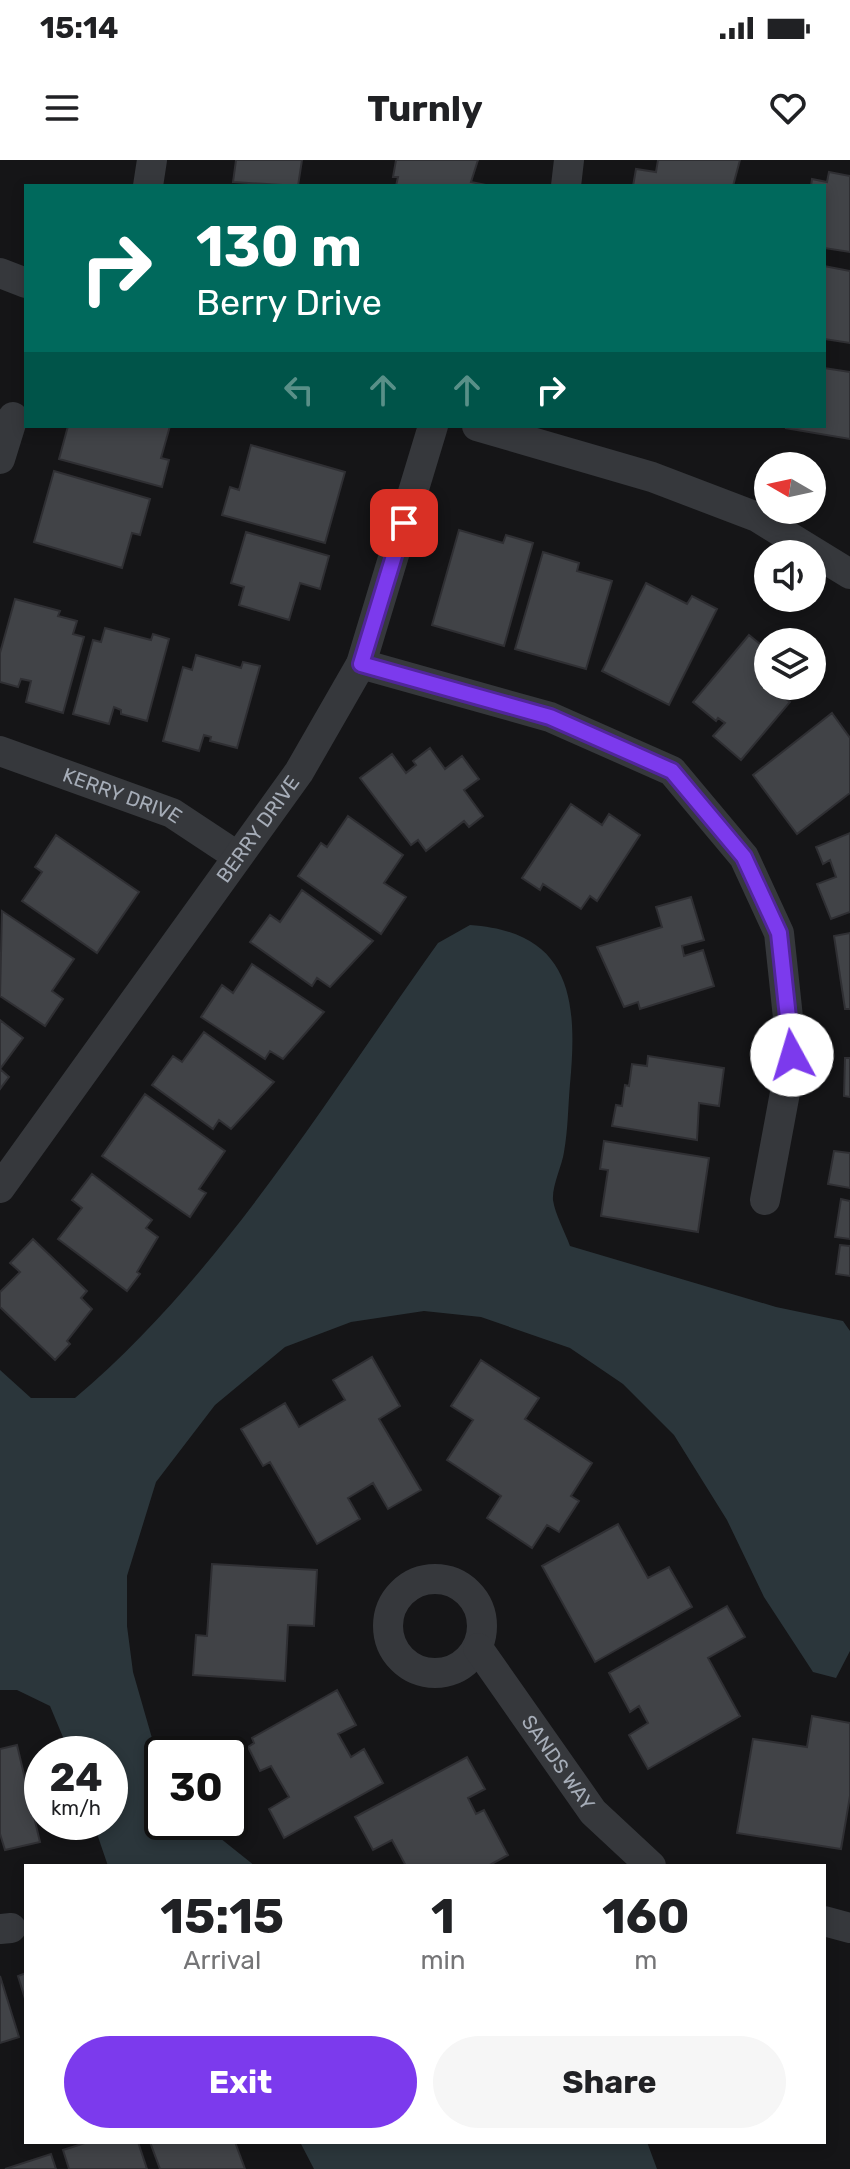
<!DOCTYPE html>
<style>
:root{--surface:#fff;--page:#f6f6f6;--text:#202124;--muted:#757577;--accent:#7c3aed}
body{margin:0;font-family:Rubik,sans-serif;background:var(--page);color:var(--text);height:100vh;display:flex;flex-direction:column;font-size:30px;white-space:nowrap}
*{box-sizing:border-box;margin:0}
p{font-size:26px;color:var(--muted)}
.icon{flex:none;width:44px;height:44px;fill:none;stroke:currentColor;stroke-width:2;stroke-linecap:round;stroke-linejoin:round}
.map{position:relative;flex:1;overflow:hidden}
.details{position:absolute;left:24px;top:1704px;width:802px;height:280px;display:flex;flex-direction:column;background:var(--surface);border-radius:0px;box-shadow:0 4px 12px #0003}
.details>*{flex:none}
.hud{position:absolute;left:24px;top:24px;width:802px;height:244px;border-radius:0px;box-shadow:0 4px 12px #0003;background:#00695c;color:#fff;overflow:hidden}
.needle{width:52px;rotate:279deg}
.controls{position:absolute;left:754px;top:292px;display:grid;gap:16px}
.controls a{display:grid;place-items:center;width:72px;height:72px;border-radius:50%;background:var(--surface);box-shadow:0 4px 12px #0003;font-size:40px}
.speed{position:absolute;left:24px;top:1576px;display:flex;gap:16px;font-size:40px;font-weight:700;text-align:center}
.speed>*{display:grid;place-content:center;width:104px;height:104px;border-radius:50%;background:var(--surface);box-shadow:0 4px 12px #0003;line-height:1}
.speed small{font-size:20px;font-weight:400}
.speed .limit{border:4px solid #111;border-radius:12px;background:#fff;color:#111}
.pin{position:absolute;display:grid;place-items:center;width:68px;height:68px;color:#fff;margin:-34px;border-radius:16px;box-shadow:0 4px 12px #0006}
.me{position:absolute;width:88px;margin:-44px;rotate:354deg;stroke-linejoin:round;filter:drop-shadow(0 0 6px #0008)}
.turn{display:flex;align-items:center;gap:28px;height:168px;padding:0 40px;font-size:36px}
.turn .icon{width:104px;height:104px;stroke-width:2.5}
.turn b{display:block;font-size:56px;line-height:68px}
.lanes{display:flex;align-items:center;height:76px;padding:0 40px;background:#0003;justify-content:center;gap:40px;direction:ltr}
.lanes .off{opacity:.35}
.eta{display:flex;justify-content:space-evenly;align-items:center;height:136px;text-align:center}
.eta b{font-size:48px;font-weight:700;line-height:56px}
.cta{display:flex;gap:16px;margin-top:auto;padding:16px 40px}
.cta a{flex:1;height:92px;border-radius:48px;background:var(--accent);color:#fff;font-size:32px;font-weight:700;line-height:92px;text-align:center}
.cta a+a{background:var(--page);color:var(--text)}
.status{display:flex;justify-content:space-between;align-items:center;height:56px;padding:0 40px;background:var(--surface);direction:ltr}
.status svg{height:22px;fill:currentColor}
header{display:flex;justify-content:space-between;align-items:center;height:104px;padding:0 40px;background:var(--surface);font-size:36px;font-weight:700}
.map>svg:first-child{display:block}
.water{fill:#2b363b}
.building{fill:#414347;stroke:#2f2f33;stroke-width:2}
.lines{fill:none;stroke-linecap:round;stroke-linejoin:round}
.minor{stroke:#36383c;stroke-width:30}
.route-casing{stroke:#51269a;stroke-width:20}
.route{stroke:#7c3aed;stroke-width:14}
.labels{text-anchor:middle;stroke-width:6;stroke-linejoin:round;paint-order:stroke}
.street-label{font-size:20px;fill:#a6adb8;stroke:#101012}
</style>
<div class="status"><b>15:14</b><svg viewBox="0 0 49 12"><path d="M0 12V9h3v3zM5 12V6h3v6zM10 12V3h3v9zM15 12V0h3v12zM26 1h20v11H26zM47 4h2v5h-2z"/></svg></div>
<header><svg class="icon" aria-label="menu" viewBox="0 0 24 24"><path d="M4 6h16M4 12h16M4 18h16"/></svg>Turnly<svg class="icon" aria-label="heart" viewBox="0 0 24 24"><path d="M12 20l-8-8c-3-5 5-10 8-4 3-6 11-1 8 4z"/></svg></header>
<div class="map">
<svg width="850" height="2009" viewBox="0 0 850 2009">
<rect width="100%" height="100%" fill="#151517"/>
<path class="water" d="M470,765C571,772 578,839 570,924C568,947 568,970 564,992C562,1006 552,1025 553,1040C555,1054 565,1072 570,1086L776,1147L843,1161L850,1171V1491L836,1518L813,1512L764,1437L727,1360L674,1275L623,1224L570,1188L481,1157L424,1151L351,1162L285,1187L215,1245L156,1322L127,1416V1466L133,1512L162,1613V1662H200L255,1706H108L93,1662H110V1594H70L50,1546L17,1530H0V1210L31,1238H75C221,1115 327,938 438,783Z
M300,1982H647L657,2009H314Z"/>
<path class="building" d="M236,0H302L298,26L233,22Z
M396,0H478L471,22L491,26H396L398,17H393Z
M658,0H740L733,26H633L636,9L656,12Z
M829,12L850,16V92L824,88V26H811L812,19L827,22Z
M824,106L850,111V183L824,179Z
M824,208L850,212V279L785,268L824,266Z
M68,266H170L161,298L169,300L162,327L59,299Z
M251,285L345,312L325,383L222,355L230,327L239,330Z
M54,311L150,339L140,375L132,373L122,408L34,382Z
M459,370L503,383L506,375L533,383L504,486L432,465Z
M246,372L329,396L320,429L300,423L289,460L239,445L244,427L231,423Z
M543,392L579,403L577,411L612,421L586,509L515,489Z
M646,423L687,444L692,436L717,449L669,545L602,511Z
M15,439L60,451L58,456L77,461L73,474L84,477L63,553L26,542L31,521L21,519L18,527L0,522V493Z
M105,468L151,480L153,474L169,479L147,561L121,554V550L114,547L109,564L73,554L93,480L101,482Z
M749,475L765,488L760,493L768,499V526H790L782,536L790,542L741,600L713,576L725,563L718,558L716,561L693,542Z
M196,495L241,508L243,502L260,506L237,588L210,581L211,577L204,575L199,591L163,581L183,507L192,510Z
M832,553L850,578V633L797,674L753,615Z
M430,588L445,609L462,596L479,619L464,630L483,656L469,667L464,661L426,691L418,680L411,685L360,618L392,594L406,613L416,605L413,601Z
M571,644L602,665L609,654L640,675L597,741L590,736L581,749L543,724L540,730L522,718Z
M348,656L403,695L384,723L406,737L381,774L298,716L321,683L327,687Z
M850,673V752L831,759L817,724L836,717L830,700L823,704L816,687Z
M56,675L139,732L97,793L22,741L42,712L35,707Z
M302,730L373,781L330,827L317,818L312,826L250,782L270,755L280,762Z
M691,737L704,780L682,786L684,796L703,790L714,826L640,849L638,842L624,847L597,787L662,767L656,747Z
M2,751L74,799L52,831L63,839L45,866L0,836Z
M850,773V849H845L834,776Z
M252,804L324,852L283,899L270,891L265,899L201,857L222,825L233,833Z
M0,860L23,878L0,909Z
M204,872L274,922L231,969L219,960L213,969L152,925L173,896L182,902Z
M648,896L724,908L719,946L699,943L697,980L612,966L616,945L622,946L625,925L629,926L632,904L647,906Z
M845,898H850V937L844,936Z
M0,909L9,917L0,929Z
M145,934L225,991L199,1029L206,1033L190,1057L102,996Z
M604,981L709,998L698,1072L601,1056L608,1010L600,1009Z
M834,991L850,993V1028L828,1024Z
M92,1014L152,1060L146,1068L158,1077L137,1112L140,1114L127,1131L58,1079L82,1048L72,1040Z
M841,1039L850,1041V1079L835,1077Z
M33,1079L87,1131L81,1138L92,1149L67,1181L70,1184L55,1200L0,1147V1132L20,1112L10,1103Z
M840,1085L850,1086V1116L836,1114Z
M372,1197L400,1246L379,1259L421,1330L388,1349L373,1323L348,1338L360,1359L317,1384L270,1302L263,1306L241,1269L285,1243L299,1267L345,1240L333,1220Z
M481,1200L539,1238L525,1259L592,1303L571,1336L579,1341L559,1372L547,1365L532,1388L487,1358L501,1336L447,1300L473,1260L451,1246Z
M618,1364L648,1418L669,1407L692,1447L595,1502L542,1406Z
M212,1404L317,1410L314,1466L288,1465L285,1521L193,1515L196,1475L207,1476Z
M727,1446L745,1477L708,1498L740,1556L648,1609L629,1575L648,1563L639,1546L630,1552L609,1513Z
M337,1530L356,1565L338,1574L351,1597L364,1589L383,1623L284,1678L269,1649L289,1637L271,1606L260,1611L248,1587L254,1583L252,1578Z
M812,1556L850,1563V1636L841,1689L737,1673L753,1579L807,1587Z
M17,1585L40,1682L5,1690L0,1674V1589Z
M467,1597L485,1629L468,1638L476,1654L484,1650L508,1695L488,1706H406L392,1680L373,1690L355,1657Z
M26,1813V1842L18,1816Z
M0,1816L19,1877L0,1883Z
M88,1982H138L147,2009H69L63,1990Z
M150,1982H235L245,2009H160Z
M51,1994L56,2009H5Z"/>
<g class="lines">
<g class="minor">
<path d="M148,26L152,0"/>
<path d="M566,26L569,0"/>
<path d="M0,113L26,123"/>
<path d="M477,266L652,317L757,357L850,414"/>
<path d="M0,299L13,257"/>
<path d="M361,504L550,557L672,611L744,697L779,773L792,895L765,1040"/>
<path id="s1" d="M0,591L172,653L237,696"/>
<path id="s2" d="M0,1028L299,612L361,504L433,266"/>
<circle cx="435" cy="1466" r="47"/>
<path id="s3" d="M478,1488L593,1652L651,1706"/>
<path d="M824,1761L850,1768"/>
<path d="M0,1769L11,1768"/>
</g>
</g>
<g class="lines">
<defs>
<path id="route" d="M404,363L361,504L550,557L672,611L744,697L779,773L792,895"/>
</defs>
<use href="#route" class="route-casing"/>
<use href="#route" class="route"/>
</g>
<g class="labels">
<g class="street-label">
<text dy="7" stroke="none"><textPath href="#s1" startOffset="130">KERRY DRIVE</textPath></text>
<text dy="7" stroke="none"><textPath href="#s2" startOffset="442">BERRY DRIVE</textPath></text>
<text dy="7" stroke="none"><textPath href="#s3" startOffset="140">SANDS WAY</textPath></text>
</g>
</g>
</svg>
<div class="controls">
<a><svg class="needle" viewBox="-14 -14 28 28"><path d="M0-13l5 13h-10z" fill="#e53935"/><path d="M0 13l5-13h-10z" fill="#757577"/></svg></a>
<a><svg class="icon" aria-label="sound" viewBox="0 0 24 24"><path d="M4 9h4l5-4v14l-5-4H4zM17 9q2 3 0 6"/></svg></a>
<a><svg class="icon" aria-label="layers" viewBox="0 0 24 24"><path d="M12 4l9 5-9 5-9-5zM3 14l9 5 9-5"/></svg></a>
</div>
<div class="speed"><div>24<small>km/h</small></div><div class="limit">30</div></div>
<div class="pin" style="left:404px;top:363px;background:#d93025"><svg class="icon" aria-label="arrive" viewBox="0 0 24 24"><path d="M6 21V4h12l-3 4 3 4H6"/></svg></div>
<svg class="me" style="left:792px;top:895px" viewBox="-20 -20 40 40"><circle r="19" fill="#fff"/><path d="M0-13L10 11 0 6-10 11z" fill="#7c3aed"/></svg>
<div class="hud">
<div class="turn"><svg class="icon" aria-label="right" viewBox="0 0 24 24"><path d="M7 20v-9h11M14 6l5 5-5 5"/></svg><div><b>130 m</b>Berry Drive</div></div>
<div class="lanes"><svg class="icon off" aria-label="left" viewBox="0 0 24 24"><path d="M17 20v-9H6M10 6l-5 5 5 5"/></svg><svg class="icon off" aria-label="ahead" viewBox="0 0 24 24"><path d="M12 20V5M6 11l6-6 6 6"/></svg><svg class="icon off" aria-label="ahead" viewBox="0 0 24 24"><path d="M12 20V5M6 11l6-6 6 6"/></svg><svg class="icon" aria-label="right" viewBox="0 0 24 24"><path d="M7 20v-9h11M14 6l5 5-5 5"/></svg></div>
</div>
<section class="details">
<div class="eta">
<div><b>15:15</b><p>Arrival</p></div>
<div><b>1</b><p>min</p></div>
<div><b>160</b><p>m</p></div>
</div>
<div class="cta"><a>Exit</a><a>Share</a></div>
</section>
</div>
